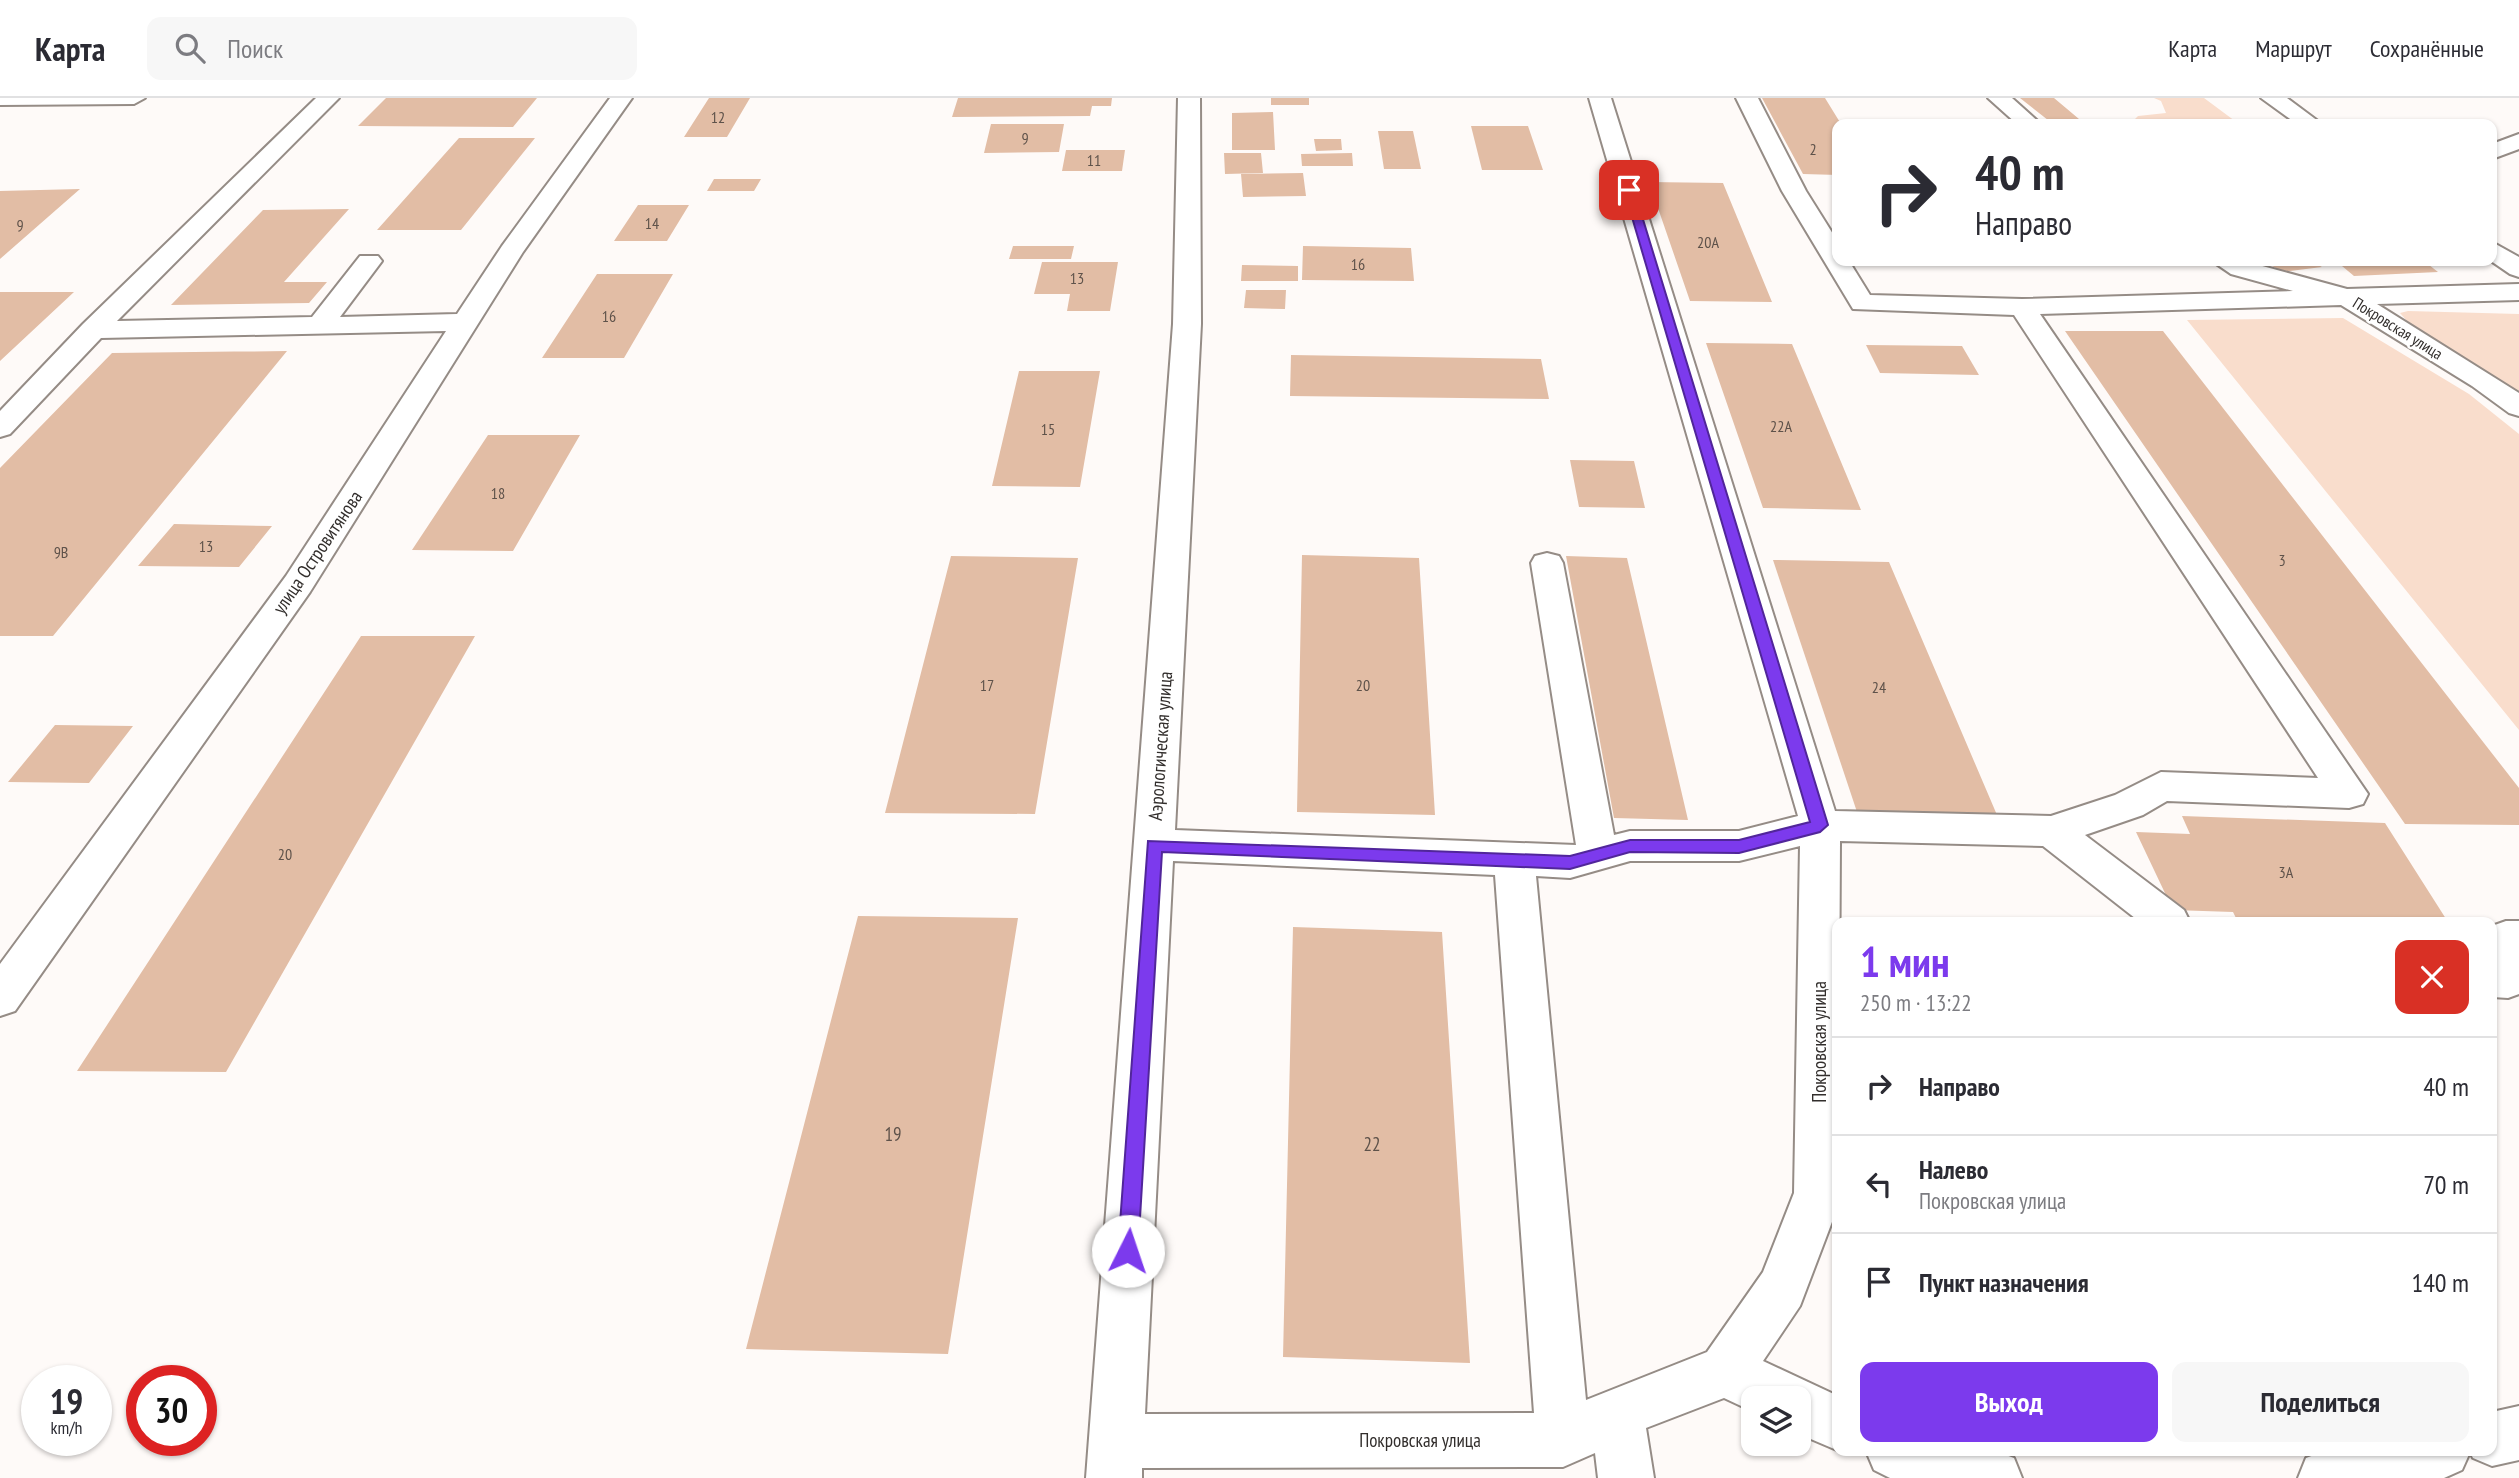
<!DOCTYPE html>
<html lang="ru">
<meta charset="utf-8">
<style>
:root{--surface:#fff;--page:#f7f7f7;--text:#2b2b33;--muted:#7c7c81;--line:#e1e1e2;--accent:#7c3aed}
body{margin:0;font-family:"PT Sans Narrow",sans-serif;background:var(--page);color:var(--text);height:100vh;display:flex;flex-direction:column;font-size:26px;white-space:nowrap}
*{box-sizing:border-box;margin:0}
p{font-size:23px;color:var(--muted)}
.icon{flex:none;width:38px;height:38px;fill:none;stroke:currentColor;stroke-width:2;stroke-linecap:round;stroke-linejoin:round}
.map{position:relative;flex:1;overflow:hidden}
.side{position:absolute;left:1832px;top:819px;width:665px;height:539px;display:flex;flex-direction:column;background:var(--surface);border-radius:14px;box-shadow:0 2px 5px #0004}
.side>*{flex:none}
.banner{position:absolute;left:1832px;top:21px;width:665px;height:147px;border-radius:14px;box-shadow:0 2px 5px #0004;background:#fff;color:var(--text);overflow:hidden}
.tools{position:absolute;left:1741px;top:1288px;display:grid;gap:14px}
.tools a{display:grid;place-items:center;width:70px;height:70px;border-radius:14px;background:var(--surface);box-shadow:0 2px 5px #0004;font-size:35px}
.speed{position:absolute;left:21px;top:1267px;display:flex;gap:14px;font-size:35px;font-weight:700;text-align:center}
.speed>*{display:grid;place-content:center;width:91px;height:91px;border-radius:50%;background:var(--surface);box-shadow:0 2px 5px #0004;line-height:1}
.speed small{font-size:18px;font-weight:400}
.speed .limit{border:10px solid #d22;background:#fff;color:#111}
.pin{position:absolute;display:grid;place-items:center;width:60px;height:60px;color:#fff;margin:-30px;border-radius:14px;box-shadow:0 4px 10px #0006}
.me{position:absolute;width:77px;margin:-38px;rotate:4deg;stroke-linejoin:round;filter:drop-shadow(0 0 5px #0008)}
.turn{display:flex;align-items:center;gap:24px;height:147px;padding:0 28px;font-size:32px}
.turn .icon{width:91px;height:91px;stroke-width:2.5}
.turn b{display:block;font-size:49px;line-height:60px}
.round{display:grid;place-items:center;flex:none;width:74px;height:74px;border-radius:14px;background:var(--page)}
.head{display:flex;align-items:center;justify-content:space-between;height:119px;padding:0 28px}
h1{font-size:42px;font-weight:600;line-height:52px;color:var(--accent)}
.primary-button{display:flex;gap:14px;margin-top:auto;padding:14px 28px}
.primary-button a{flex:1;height:80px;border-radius:14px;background:var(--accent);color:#fff;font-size:28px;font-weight:600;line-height:80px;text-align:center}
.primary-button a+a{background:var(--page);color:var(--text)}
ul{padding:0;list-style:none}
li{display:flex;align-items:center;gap:21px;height:98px;padding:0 28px;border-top:2px solid var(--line)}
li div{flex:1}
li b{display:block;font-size:26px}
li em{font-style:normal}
header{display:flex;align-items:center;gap:42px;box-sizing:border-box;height:98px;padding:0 35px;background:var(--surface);border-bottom:2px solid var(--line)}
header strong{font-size:33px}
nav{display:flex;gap:38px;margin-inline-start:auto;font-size:24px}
.search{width:490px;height:63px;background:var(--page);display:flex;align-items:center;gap:18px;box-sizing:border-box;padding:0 24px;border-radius:14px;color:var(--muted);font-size:26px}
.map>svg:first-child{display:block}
.green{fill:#f9ddcc}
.building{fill:#e2bda5}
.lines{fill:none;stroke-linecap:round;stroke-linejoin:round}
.minor-casing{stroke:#958c86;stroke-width:4}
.minor{fill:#fff;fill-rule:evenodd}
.route{fill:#7c3aed;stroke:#51269a;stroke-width:2}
.labels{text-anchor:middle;stroke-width:5;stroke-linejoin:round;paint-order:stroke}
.number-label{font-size:16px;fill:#5e524a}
.far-street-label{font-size:16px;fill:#322e2c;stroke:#fff}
.street-label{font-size:19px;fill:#322e2c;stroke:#fff}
.near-number-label{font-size:19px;fill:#5e524a}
</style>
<header>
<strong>Карта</strong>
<div class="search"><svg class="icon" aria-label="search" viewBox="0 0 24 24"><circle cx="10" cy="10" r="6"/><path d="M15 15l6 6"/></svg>Поиск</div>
<nav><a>Карта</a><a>Маршрут</a><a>Сохранённые</a></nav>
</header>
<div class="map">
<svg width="2519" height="1380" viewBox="0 0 2519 1380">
<rect width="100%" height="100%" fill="#fefaf8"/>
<path class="green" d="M2154,0H2204L2239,26H2142L2134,22L2138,18L2166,15L2161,3Z
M2408,213L2519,216V295L2407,223L2400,215Z
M2343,220L2469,296L2519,336V632L2187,222Z"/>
<path class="building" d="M386,0H537L513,29L358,28Z
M709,0H750L727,39H684Z
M958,0H1112L1111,8H1092L1090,18L952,19Z
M1271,0H1309V7H1271Z
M1762,0H1825L1841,26H1838V77L1803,76Z
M2020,0H2054L2079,21L2104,26H2053Z
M1273,14L1275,52H1232V15Z
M991,26H1064L1059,54L984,55Z
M1471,28H1528L1543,72H1482Z
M1378,33H1413L1421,71H1384Z
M459,40H535L461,132H377Z
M1314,41H1341L1342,52L1316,53Z
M1066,52H1125L1122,73H1062Z
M1224,55H1261L1263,75L1225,76Z
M1352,55L1353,68H1302L1301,56Z
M1303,75L1306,98L1243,99L1241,76Z
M714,81H761L754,93H707Z
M1649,84L1723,85L1772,204L1690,203Z
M80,91L0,161V93Z
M638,107H689L667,143H614Z
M349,111L284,184H327L309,205L171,207L263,112Z
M1013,148H1074L1071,161H1009Z
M1303,148L1411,150L1414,183L1302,182Z
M2263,163H2311L2322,169L2283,174Z
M2336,163H2424L2438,174L2354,178Z
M1042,164H1118L1110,213H1067L1070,196H1034Z
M1242,167L1298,168V183H1241Z
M597,176H673L624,260H542Z
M1246,192H1286L1285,211L1244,210Z
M0,194H74L0,263Z
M2065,233H2163L2519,690V727L2405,726Z
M1706,245L1792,246L1861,412L1763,410Z
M1866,247L1962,248L1979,277L1880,275Z
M287,253L53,538H0V370L112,255Z
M1291,257L1541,261L1549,301L1290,298Z
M1019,273H1100L1080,389L992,388Z
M488,337H580L513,453L412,452Z
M1570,362L1634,363L1645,410L1579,409Z
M174,426L272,428L239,469L138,468Z
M1302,457L1419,460L1435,717L1297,714Z
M951,458L1078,460L1035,716L885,715Z
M1566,458L1627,460L1688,722L1614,720Z
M1773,462L1889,464L1997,717L1857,714Z
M361,538H475L226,974L77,973Z
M55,627L133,628L89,685L8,684Z
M2182,718L2385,725L2448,824H2238L2233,814L2173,812L2136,734L2190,736Z
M858,818L1018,820L948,1256L746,1251Z
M1293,829L1442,834L1470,1265L1283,1259Z"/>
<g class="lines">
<defs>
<path id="minor" d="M0,0H145L134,6L0,7Z
M316,0H339L117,223L312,219L360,158H378L382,163L340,219L457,216L502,148L610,0H632L523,154L310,494L15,913L0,918V866L286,478L446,233L101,240L10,336L0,339V313L83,226Z
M1178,0H1200L1201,226L1175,732L1576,747L1531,465L1535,458L1547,455L1559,458L1563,465L1614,737L1630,733H1739L1798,718L1589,0H1611L1835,713L2051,718L2115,697L2161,674L2318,680L2014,217L1853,211L1782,93L1736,0H1758L1806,93L1838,144V163H1849L1870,197L2022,201L2293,193L2231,176L2212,163H2244L2347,191L2519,186V202L2377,206L2519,295V318L2509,315L2472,288L2341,207L2040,216L2368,696L2363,706L2349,710L2167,703L2143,717L2085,737L2184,812L2190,824H2140L2043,748L1840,743L1838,1108L1800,1208L1763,1263L1838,1298L1839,1353L1799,1336V1300H1754V1314L1724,1300L1646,1330L1654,1380H1598L1595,1355L1563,1369L1142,1370V1380H1086L1173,226ZM1800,748L1794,1095L1763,1174L1707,1254L1586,1302L1536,778L1570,780L1630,763H1739ZM1173,763L1495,777L1534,1315L1145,1316Z
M1988,0H2012L2041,26H2017Z
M2261,0H2287L2322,26H2297Z
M2519,36V51L2492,61V46Z
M2492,144L2519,159V179L2510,176L2491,163Z
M2506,823H2519V896L2508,900L2492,899V828Z
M2519,1308V1362L2492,1368L2473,1360L2470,1354L2462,1372L2444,1380H2298L2306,1360L2325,1353H2492V1314Z
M1866,1353H1995L2014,1360L2022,1380H1890L1874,1372Z"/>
</defs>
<use href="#minor" class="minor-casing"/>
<use href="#minor" class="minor"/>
</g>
<path class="route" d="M1629,89L1634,92L1828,727L1820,734L1739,755L1630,754L1570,771L1162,754L1138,1153L1135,1160L1128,1163L1121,1160L1118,1153L1148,743L1570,758L1630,742H1739L1810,724L1624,92Z"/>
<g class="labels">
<g class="number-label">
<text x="718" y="25">12</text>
<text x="1025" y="46">9</text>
<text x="1813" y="57">2</text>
<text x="1094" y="68">11</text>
<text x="652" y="131">14</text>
<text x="20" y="133">9</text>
<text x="1708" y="150">20А</text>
<text x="1358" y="172">16</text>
<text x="1077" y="186">13</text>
<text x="609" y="224">16</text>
<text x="1781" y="334">22А</text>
<text x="1048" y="337">15</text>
<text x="498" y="401">18</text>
<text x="206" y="454">13</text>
<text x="61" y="460">9В</text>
<text x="2282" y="468">3</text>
<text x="987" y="593">17</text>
<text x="1363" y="593">20</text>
<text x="1879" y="595">24</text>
<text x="285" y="762">20</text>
<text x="2286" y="780">3А</text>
</g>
<g class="far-street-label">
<text transform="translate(2398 230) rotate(32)" y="6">Покровская улица</text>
</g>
<g class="street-label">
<text transform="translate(317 454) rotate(-56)" y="7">улица Островитянова</text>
<text transform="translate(1160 648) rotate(-86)" y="7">Аэрологическая улица</text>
<text transform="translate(1819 944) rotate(-90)" y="7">Покровская улица</text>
<text x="1420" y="1349">Покровская улица</text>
</g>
<g class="near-number-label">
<text x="893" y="1043">19</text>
<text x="1372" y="1053">22</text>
</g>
</g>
</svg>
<div class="tools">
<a><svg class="icon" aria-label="layers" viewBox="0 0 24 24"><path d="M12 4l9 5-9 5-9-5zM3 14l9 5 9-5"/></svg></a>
</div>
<div class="speed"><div>19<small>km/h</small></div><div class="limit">30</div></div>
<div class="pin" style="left:1629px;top:92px;background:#d93025"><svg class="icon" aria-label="arrive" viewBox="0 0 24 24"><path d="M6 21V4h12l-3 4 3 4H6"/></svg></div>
<svg class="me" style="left:1128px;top:1153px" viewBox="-20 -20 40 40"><circle r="19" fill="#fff"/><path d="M0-13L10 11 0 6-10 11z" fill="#7c3aed"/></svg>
<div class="banner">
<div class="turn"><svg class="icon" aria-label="right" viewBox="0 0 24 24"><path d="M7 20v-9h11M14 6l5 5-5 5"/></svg><div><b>40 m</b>Направо</div></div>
</div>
<section class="side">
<div class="head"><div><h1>1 мин</h1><p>250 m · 13:22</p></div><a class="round" style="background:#d93025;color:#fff"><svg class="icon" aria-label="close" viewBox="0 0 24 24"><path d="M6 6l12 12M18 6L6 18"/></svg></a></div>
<ul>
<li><svg class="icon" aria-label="right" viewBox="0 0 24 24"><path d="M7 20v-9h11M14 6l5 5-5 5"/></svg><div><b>Направо</b></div><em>40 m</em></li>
<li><svg class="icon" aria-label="left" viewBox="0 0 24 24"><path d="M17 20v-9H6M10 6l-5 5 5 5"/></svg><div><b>Налево</b><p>Покровская улица</p></div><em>70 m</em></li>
<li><svg class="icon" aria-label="arrive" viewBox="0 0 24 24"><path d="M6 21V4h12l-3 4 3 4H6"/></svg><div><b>Пункт назначения</b></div><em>140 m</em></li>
</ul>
<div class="primary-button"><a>Выход</a><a>Поделиться</a></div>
</section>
</div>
